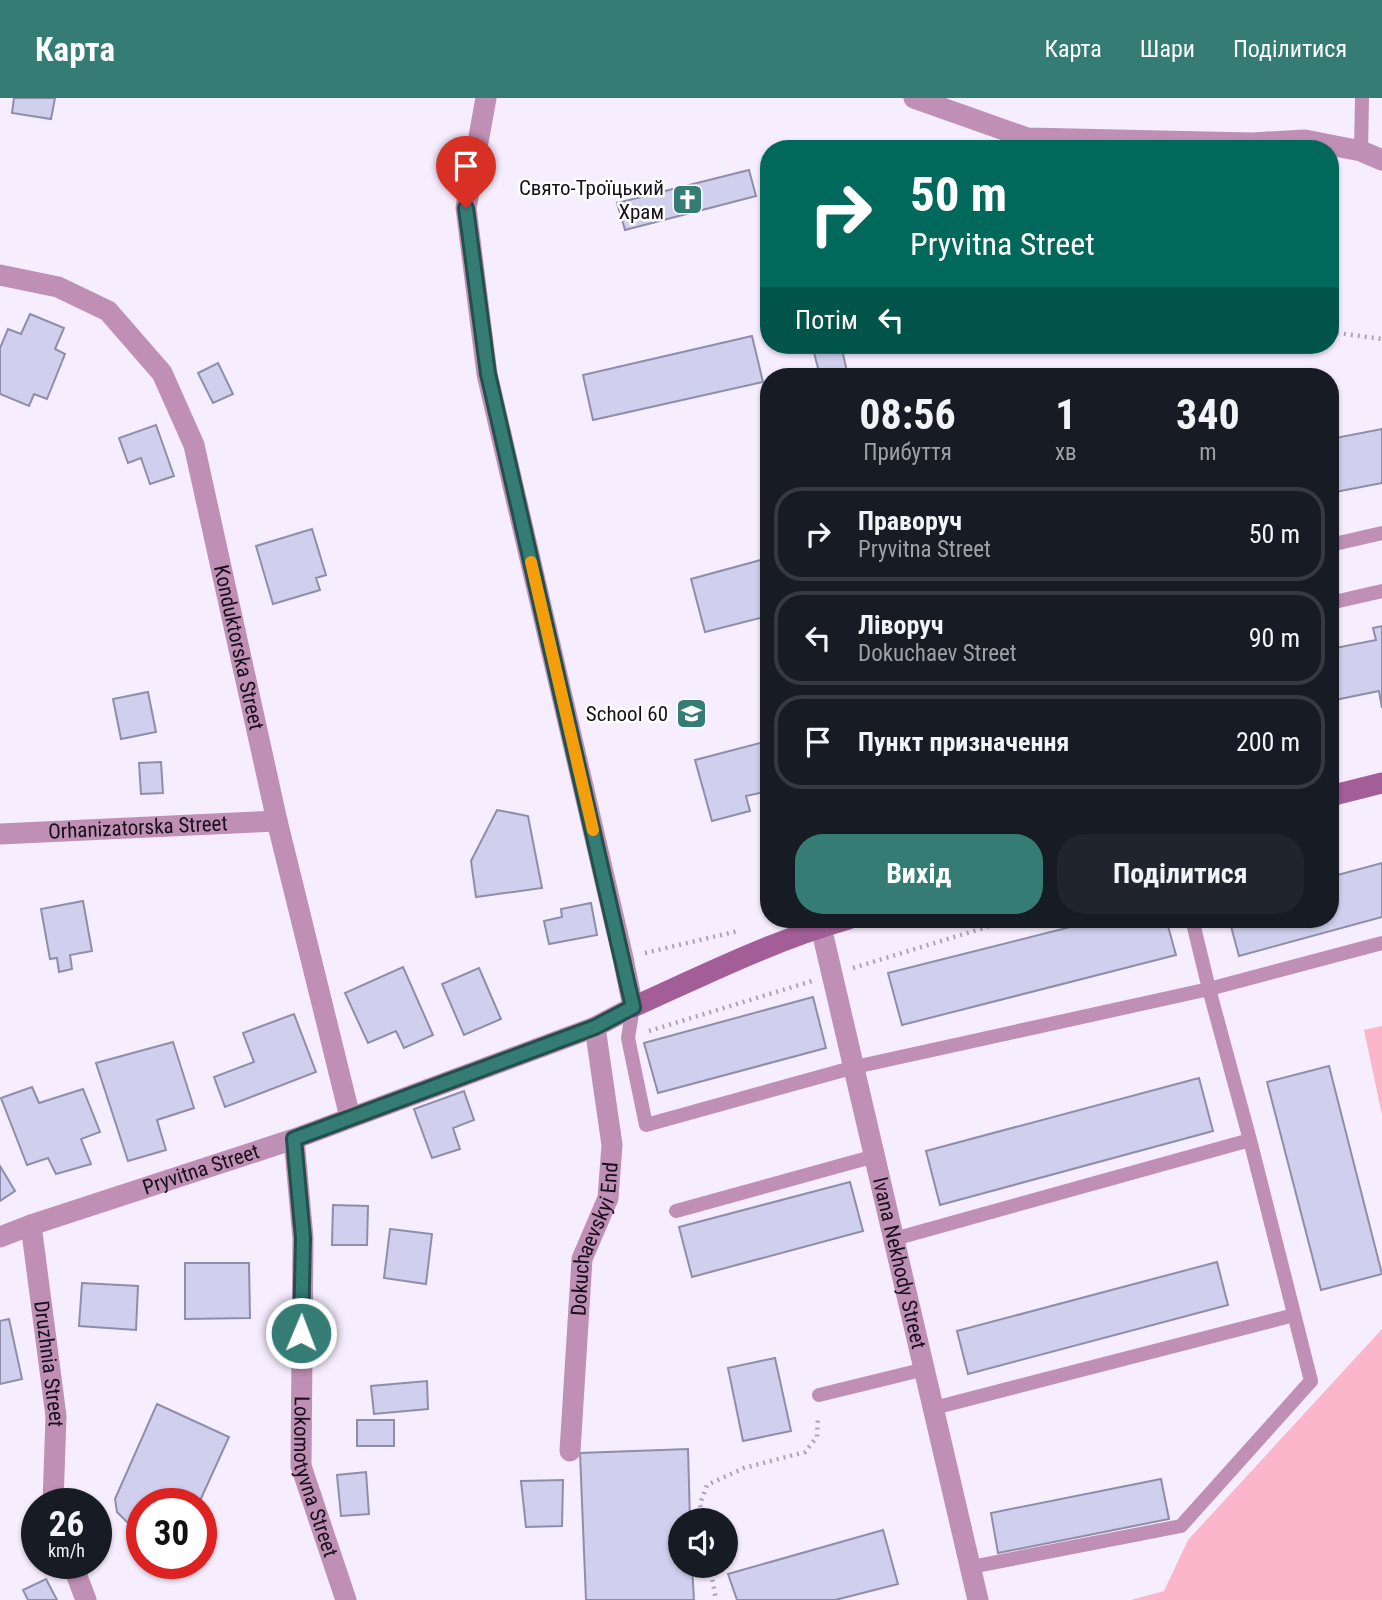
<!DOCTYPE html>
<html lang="uk">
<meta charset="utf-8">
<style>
:root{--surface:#171b24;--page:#20242c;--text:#f1f3f6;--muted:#9ea1a6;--line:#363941;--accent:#357c75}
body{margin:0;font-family:"Roboto Condensed",sans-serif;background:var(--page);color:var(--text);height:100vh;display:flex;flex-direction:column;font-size:26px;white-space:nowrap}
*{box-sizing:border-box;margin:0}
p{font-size:23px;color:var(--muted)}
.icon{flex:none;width:38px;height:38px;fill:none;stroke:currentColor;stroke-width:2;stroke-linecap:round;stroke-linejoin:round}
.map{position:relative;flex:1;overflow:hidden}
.panel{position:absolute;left:760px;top:270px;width:579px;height:560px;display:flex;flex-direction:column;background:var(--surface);border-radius:28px;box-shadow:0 2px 5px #0004}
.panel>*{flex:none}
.hud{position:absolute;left:760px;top:42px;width:579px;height:214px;border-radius:28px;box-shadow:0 2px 5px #0004;background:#00695c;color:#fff;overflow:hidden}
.fabs{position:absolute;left:668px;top:1410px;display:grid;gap:14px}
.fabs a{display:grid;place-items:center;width:70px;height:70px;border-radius:50%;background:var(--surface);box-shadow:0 2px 5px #0004;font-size:35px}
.speed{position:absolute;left:21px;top:1390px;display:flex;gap:14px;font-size:35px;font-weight:700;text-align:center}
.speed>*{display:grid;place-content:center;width:91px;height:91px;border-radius:50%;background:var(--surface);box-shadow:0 2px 5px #0004;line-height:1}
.speed small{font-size:18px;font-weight:400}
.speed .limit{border:10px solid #d22;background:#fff;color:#111}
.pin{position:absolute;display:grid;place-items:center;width:60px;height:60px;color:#fff;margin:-72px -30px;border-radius:50% 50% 50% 0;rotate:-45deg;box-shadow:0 0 7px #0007}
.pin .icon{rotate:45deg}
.me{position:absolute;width:77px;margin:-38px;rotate:1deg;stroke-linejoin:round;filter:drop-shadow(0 0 5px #0008)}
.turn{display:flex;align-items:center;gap:24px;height:147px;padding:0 35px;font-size:32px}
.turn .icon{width:91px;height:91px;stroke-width:2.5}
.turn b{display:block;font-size:49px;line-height:60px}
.then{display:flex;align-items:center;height:66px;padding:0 35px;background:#0003;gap:14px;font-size:26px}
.eta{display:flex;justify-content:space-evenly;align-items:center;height:119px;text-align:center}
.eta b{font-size:42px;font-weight:700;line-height:49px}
.primary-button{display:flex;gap:14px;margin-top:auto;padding:14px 35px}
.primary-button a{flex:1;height:80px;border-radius:28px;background:var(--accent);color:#fff;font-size:28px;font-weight:700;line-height:80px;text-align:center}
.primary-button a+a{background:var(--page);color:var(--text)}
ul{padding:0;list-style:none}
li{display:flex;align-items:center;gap:21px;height:94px;margin:0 14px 10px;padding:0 21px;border:4px solid var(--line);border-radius:28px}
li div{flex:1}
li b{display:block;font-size:26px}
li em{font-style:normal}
header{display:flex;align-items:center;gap:42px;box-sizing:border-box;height:98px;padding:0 35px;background:var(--accent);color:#fff}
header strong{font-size:33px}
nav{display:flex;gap:38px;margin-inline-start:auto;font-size:24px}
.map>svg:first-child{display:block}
.green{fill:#fbb6cc}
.building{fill:#d0d0ee;stroke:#8e8eaa;stroke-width:2}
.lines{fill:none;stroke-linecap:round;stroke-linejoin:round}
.path{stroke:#aba4b2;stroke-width:4.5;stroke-dasharray:2 5;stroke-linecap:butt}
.lane{stroke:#bf8fb5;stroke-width:14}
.street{stroke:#bf8fb5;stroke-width:21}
.secondary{stroke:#a35e97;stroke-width:21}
.route-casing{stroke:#22514c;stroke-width:18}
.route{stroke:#357c75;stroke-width:12}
.slow{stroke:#f59e0b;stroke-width:12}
.labels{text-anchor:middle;stroke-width:5;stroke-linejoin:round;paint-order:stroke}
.poi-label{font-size:21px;fill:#151019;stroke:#fefefe;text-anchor:end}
.street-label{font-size:21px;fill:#151019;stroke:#fefefe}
</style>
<header>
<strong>Карта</strong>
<nav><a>Карта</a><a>Шари</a><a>Поділитися</a></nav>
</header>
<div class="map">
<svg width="1382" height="1502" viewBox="0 0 1382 1502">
<rect width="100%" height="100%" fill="#f6edfe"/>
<path class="green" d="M1382,928V1017L1364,932Z
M1382,1231V1502H1131L1164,1493L1188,1442Z"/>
<path class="building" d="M14,0H55L51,21L12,15Z
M749,72L756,98L625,132L617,105Z
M30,216L64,230L55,251L65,256L47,301L34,296L29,308L0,296V250L8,231L21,236Z
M752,238L763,284L593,322L583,277Z
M812,247H841L848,278H820Z
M218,265L233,296L213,305L198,275Z
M156,327L174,378L150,386L141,360L128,365L119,340Z
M1382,331V385L1330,395V341Z
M312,431L326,477L316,480L320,492L273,506L256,448Z
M768,460V518L705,534L691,481Z
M1382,528V610L1379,593L1330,603V551L1376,542L1373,530Z
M148,594L156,634L121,641L113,601Z
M768,643V693L746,698L750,713L712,723L695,662Z
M161,664L163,695L141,696L139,665Z
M497,712L528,718L542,790L476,799L471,763Z
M1382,765V819L1239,858L1229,821H1330V779Z
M83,803L92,853L70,857L72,871L59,874L57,860L50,861L41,811Z
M591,805L597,837L549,846L544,823L562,819L561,811Z
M1102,821H1166L1176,857L902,927L888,875Z
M403,869L433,937L404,950L396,933L368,945L345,895Z
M479,870L501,921L464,937L442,886Z
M813,899L826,950L658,995L644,945Z
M294,916L316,974L225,1009L214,979L254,964L243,935Z
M173,944L194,1010L157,1022L166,1052L128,1063L96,965Z
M1329,968L1382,1176L1321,1192L1267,984Z
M1199,980L1213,1033L940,1107L926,1053Z
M32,989L39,1005L83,991L100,1034L81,1041L91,1066L56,1076L48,1060L27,1067L1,1000Z
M464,993L474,1022L453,1030L460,1051L432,1060L414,1011Z
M0,1068L15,1093L0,1103Z
M850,1084L863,1133L692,1179L679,1129Z
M333,1107L368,1108L367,1147H332Z
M390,1131L432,1136L426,1186L384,1180Z
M1217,1164L1228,1207L968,1276L957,1233Z
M185,1165H249L250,1220L185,1221Z
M82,1185L138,1188L136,1232L79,1228Z
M9,1221L22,1281L0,1286V1223Z
M775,1260L791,1333L743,1343L728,1270Z
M427,1283L428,1311L374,1316L371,1288Z
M157,1306L229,1339L199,1405H142V1425L129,1426L117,1414L115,1401Z
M357,1322H394V1348H357Z
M688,1351L690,1423H681V1468H692L694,1502H586L580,1355Z
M366,1374L369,1416L341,1418L337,1377Z
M1161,1381L1169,1421L998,1455L991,1415Z
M563,1382L562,1428L526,1429L521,1383Z
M883,1432L898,1486L835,1502H737L728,1476Z
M46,1481L57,1502H28L23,1492Z"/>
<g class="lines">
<path class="path" d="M1330,234L1382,241
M645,855L738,833
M853,870L1013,821
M649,933L812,883
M703,1423L700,1406L707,1387L744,1370L805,1354L817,1339L818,1318
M710,1468L716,1502"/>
<path class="lane" d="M1361,53L1362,0
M1330,447L1382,435
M1330,505L1382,493
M633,909L628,940L646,1027L855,969L1209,891L1382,845
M676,1113L875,1058
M894,1141L1250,1042
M819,1297L925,1271
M934,1310L1294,1217
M971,1469L1181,1428L1311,1283L1250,1042L1209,891L1192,821"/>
<g class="street">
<path d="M914,0L1027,40L1252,45L1305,42L1361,53L1382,62"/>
<path id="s1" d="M0,177L58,189L108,213L162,275L194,347L277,723L350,1019"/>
<path id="s2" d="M0,736L277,723"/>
<path id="s3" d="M821,829L978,1502"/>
<path id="s4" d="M294,1041L303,1140L301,1368L346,1502"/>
<path id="s5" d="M31,1127L56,1318L53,1405"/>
<path id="s6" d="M0,1139L31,1127L294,1041L595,929L633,909L623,860L487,276L466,110L486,0"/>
<path id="s7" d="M570,1353L582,1161L608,1100L612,1047L595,929"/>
<path d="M72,1465L86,1502"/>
</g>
<path class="secondary" d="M1330,698L1382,685
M633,909C704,877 774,842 849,821"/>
</g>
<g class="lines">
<defs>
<path id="route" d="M301,1235L303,1140L294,1041L595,929L633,909L488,276L466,110"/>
</defs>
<use href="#route" class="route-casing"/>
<use href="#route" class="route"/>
<path class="slow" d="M531,464L593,732"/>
</g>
<defs>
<symbol id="church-square" viewBox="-11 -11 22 22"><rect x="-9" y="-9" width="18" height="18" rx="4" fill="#357c75" stroke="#fefefe"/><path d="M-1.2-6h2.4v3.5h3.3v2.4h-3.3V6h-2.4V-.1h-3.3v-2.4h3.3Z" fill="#fff"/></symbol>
<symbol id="school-square" viewBox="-11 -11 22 22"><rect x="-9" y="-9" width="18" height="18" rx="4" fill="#357c75" stroke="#fefefe"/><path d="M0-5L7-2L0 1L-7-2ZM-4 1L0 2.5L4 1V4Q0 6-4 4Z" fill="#fff"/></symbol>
</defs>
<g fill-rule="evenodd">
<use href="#church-square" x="670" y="84" width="35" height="35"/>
<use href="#school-square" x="674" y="598" width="35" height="35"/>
</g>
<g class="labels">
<g class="poi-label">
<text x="664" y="97">Свято-Троїцький<tspan x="664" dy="24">Храм</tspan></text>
<text x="668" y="623">School 60</text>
</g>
<g class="street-label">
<text dy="7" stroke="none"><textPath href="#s1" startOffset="483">Konduktorska Street</textPath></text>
<text dy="7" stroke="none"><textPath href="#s2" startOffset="138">Orhanizatorska Street</textPath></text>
<text dy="7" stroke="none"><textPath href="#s6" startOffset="212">Pryvitna Street</textPath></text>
<text dy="7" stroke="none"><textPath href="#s7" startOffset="215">Dokuchaevskyi End</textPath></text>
<text dy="7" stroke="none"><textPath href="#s3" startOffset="345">Ivana Nekhody Street</textPath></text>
<text dy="7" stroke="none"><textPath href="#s5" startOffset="140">Druzhnia Street</textPath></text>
<text dy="7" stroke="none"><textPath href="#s4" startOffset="340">Lokomotyvna Street</textPath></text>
</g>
</g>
</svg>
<div class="fabs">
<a><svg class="icon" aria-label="sound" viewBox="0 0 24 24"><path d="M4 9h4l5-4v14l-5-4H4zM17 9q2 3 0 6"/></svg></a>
</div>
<div class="speed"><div>26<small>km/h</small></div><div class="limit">30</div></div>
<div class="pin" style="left:466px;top:110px;background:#d93025"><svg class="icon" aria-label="arrive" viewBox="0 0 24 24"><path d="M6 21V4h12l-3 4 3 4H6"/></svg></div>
<svg class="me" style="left:301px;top:1235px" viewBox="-20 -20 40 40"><circle r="17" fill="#357c75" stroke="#fff" stroke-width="3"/><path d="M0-11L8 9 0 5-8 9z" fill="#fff"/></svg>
<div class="hud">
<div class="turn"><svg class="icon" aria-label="right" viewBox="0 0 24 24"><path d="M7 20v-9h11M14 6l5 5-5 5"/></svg><div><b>50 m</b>Pryvitna Street</div></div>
<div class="then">Потім<svg class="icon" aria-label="left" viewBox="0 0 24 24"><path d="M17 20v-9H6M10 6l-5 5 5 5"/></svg></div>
</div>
<section class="panel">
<div class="eta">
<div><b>08:56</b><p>Прибуття</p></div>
<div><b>1</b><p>хв</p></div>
<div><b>340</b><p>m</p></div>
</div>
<ul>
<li><svg class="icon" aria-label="right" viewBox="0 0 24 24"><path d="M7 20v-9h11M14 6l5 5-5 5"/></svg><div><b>Праворуч</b><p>Pryvitna Street</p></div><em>50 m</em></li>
<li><svg class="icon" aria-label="left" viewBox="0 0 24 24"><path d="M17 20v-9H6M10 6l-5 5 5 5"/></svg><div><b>Ліворуч</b><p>Dokuchaev Street</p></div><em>90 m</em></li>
<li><svg class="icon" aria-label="arrive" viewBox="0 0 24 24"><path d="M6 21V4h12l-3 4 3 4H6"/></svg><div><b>Пункт призначення</b></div><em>200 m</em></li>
</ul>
<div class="primary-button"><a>Вихід</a><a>Поділитися</a></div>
</section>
</div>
